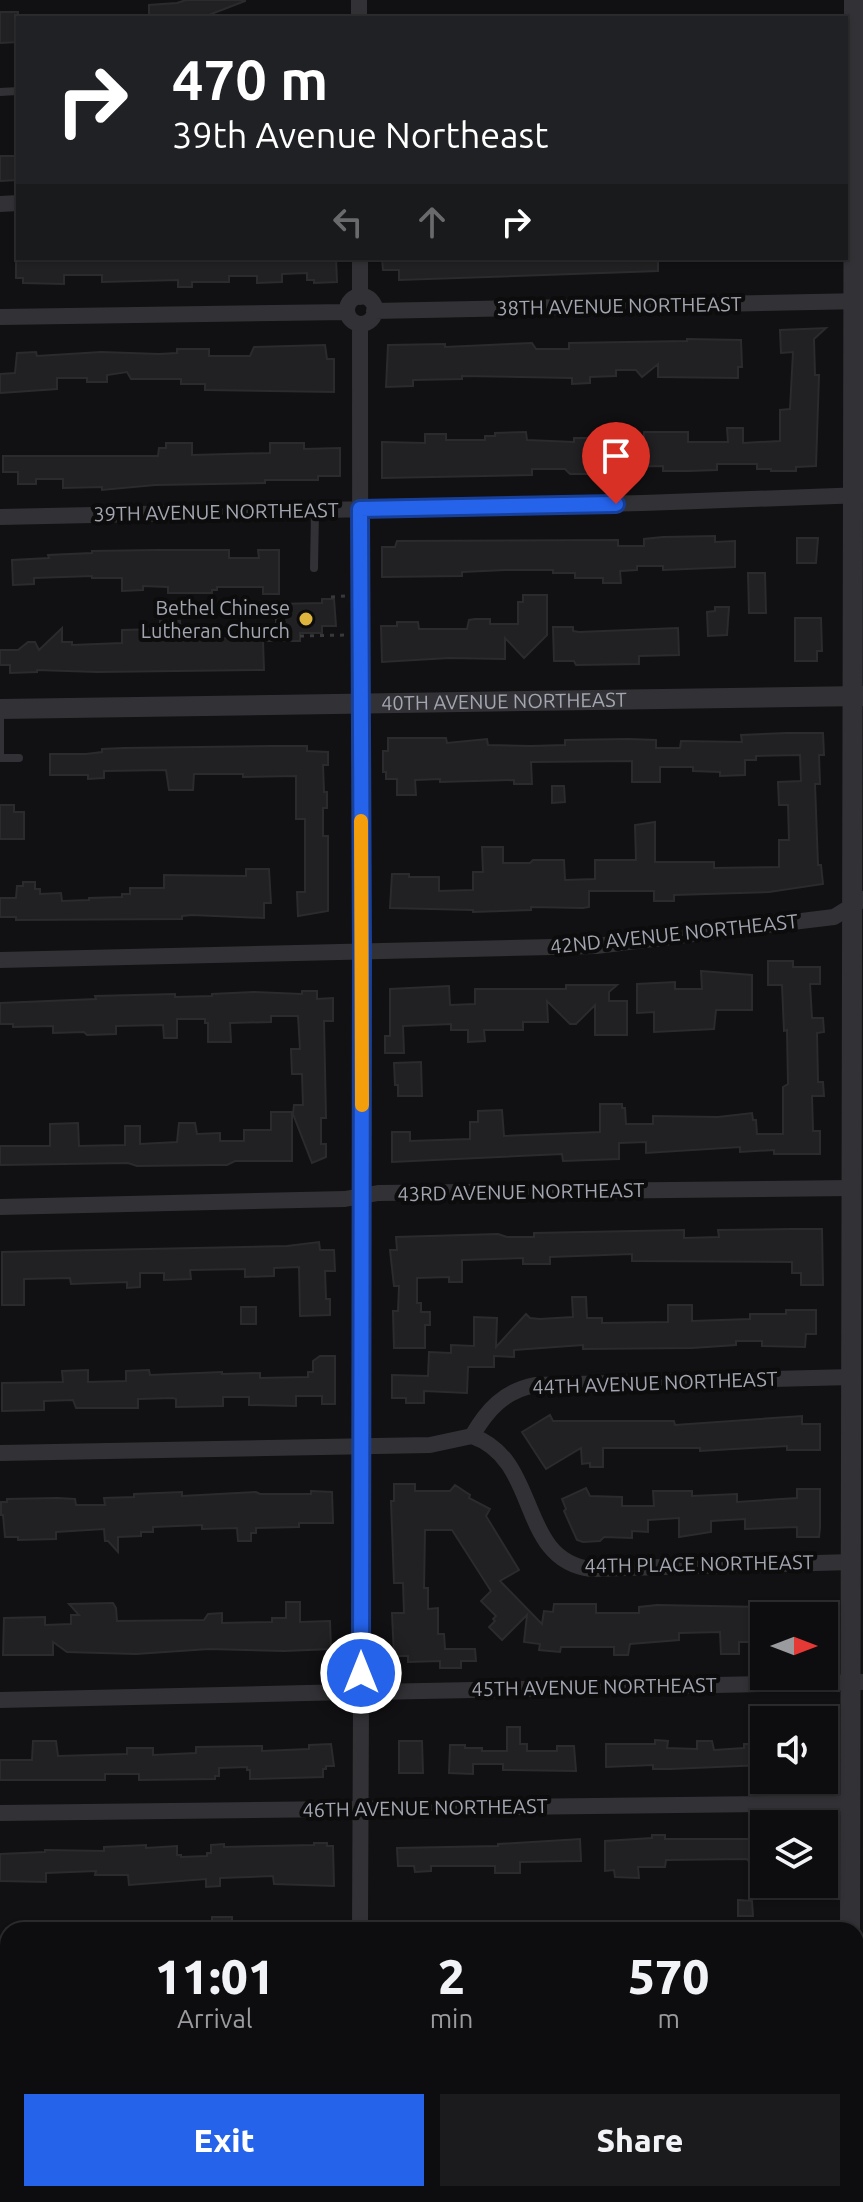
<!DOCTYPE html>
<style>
:root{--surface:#0d0c0e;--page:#1b1a1c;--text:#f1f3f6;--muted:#9a9b9e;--line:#2d2c2e;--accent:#2563eb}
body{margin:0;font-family:Ubuntu,sans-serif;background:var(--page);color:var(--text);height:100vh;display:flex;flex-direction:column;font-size:30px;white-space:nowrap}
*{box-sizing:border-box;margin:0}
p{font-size:26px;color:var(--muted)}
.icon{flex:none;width:44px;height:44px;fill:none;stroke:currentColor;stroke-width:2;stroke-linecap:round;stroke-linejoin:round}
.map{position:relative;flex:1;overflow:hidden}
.sheet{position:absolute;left:0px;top:1922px;width:864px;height:280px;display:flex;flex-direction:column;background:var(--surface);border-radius:24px 24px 0 0;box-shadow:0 2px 6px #0004,0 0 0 2px var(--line)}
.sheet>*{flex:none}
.top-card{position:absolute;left:16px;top:16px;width:832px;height:244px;border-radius:0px;box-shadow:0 2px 6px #0004,0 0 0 2px var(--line);background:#202124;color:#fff;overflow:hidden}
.needle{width:52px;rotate:90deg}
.buttons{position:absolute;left:750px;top:1602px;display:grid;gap:16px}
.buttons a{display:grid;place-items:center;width:88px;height:88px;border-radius:0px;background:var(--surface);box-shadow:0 2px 6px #0004,0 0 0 2px var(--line);font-size:40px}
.pin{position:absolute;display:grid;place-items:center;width:68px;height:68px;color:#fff;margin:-82px -34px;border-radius:50% 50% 50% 0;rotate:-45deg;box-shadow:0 0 8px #0007}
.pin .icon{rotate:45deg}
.me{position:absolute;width:88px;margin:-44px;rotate:0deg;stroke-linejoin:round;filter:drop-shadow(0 0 6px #0008)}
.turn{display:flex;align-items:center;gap:28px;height:168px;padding:0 24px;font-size:36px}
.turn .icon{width:104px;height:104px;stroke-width:2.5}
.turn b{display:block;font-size:56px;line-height:68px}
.lanes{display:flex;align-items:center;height:76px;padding:0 24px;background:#0003;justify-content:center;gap:40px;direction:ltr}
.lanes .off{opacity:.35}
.eta{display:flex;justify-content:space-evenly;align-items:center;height:136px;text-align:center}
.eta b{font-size:48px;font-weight:800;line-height:56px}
.cta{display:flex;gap:16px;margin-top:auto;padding:16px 24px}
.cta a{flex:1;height:92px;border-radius:0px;background:var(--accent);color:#fff;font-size:32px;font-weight:800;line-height:92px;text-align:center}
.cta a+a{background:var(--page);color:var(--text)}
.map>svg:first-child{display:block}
.building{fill:#212123;stroke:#2b2b2d;stroke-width:2}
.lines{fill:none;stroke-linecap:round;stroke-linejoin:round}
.path{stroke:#38393d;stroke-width:3;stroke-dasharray:4 6;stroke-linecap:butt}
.service{stroke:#323236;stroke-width:8}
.minor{stroke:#323236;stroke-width:16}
.tertiary{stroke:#323236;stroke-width:20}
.route-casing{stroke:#184099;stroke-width:20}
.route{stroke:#2563eb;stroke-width:14}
.slow{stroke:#f59e0b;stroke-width:14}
.poi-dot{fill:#dcb43e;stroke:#0c0c0d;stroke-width:3}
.labels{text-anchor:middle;stroke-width:8;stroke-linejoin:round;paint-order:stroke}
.street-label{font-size:20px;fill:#a3a6b1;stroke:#0c0c0d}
.poi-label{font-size:20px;fill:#a3a6b1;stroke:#0c0c0d;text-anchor:end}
</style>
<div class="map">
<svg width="863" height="2202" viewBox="0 0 863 2202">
<rect width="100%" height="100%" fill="#111012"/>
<path class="building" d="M186,0H245V1L201,18H149V5L177,3Z
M0,12H18V42L0,43Z
M0,156H18V180L0,181Z
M16,258H336L337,282L314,283V280H307V273L282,274V282L257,283V276H229V282H192V287H178V280L102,282V275H64V284L23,283V278H16Z
M382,258H658V271L399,280V270H383Z
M826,328L814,339L815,375H819L816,466L796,467V471H771V469H757V464H717V470L688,471H663V466L619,467V472L591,474H570L565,469H532V475L382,478V442L425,443V434H446V440H485V436H495V433L526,432L527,440L574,442V438H604L618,425V443L644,442V432H688V442H728L727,428H743V443L780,441V410L790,409L793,352L781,353L780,330Z
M687,339L741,340L742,367H738V378L658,377V364L642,377L636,370H616V376L590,377V383L572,384V378L462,376V379L413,380V386L386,387L388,345L445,344V347L532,343L536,349H569V343L687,341Z
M325,345L327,359H334V392L205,390V384H181V379H131L127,372L107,375V382H87V378H57V389L0,393V374L15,373L17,353L36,352L37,356L101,352L159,354L177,353V349H209V356H250L254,347Z
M166,443H192V455L270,453V443H304V449L340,448V476H318V480H265V483L155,485L102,490V487L63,488V479H36V484H18V472H3V456H158L159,448H166Z
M715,536V542L735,541V567L663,570V566H637V570L620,571L621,583H603V578H575V573H553V570H505L462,572V576L382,577V547H395L397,541L618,540V546H644V539L663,537Z
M797,538H818L816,563H797Z
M156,550H229V558H259L258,550H279V594H263V587H217V590H212V593H168V587L143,586V590L122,591V578H92V576L34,578V584L13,585L12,560L49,558L48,555L92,553V551Z
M748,573H765L766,613H749Z
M523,595H547V635L524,658L505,638V659L449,658L382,662L381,626H397V622H418L419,629H467L469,620L475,619H490V624H518V602H523Z
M322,599H334L336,626H322V633H300V641H263L264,670L97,672L37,670V672L10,673V665H0V650H18L28,642H35L39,650L62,628V642H72V645L122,643V630L160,629V621H180L181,639L240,638V627L276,626V604L322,603Z
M715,607H729L727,635L708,636L707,612L715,611Z
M795,618H821L822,651H817V661H795Z
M553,627H573V631L579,632L678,628L679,655L639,656V664L576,665L574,661H554Z
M787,733H823L824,755H819L820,784H815L818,865H821L823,884L769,892L674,895V901H654V891H589V907L583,908L531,907V910L473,912V910L390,908L392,874H409V877H439V891L473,890V872H483L482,847H503V863H530L533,860H564L565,880L595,879V860H636L635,825L655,822V862H714V868L779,867V840H789L788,805H779L778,782L801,781L800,755L756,756V760H745V775L720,776V772L693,771V767H660V782H632V761L531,762L532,784H514V780L440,782V779L415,780L416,795H397V779H386V772H383V751H388V738H446L447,743L487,739L488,745L531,746L565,745V740L628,739L656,740V748H680L681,741L742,742L741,735Z
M272,746H307V751L328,752V765H323L324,792H327V808H323V836H328V911L298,916L297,892H305V819H296V776L243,777V774H194L193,790H169L166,770L104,771V778L88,779V775H50V754H86L102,752V749L124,748Z
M552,786H564L565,802L552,803Z
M0,805H14V812H24V839H0Z
M246,869H269L271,903H264V918L192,915L182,916V919L16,920V917H0V898H16L17,886H23V882H35V889H40V894L61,893L62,901L89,900V898L122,897V894H130V888H164V875L246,876Z
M768,961H793V967H820V984H810L812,1018H823L824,1032L817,1033L818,1082H823L824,1096H812L813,1131H820V1154H774V1150L740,1152V1147L646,1153V1142L619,1143V1159L563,1161L562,1154L392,1162V1132H410V1141L470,1139V1122H478V1111L502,1110L504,1136L600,1132V1104H622V1108H625L626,1124H653V1116L718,1117L752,1113L753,1120H756L757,1134H783V1087L788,1084L787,1030L784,1031L782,985H768Z
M701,971L752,975V1010H716L714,1029L654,1032V1012L637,1013V984L675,982V989H702Z
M566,985H617L609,992V1001H627V1035H595V1005L576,1024H570L547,1001L548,1022H523V1030H484L485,1041L468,1042V1030H451V1024L403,1026L404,1053H385V1036H390V989L449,986L450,1005L475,1004V989H566Z
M302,991H317V999L333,998V1021H324L326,1118H321V1144H326V1157L312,1163L293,1114L294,1105H303L302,1074H292L291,1049H300L298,1016H271V1022L230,1023L231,1042H208V1023H205V1019H177V1038H164L163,1025L116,1026V1034L87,1035L84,1032L53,1033V1026L13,1027V1024H0V1003L96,999L95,996L175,994V997L212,996V994L254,992L302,994Z
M421,1062L422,1096H398V1085H395L394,1063Z
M271,1112H292V1161H235L227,1165H214L137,1166L128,1163L0,1165V1146H50V1124L78,1123L79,1146L125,1145V1126H140V1144L177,1142L179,1123H195L197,1134L220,1133V1141H244V1130H271Z
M792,1229H822L823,1285H801V1273H792V1262L632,1261V1254L550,1257V1264H523V1258L462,1260V1282H449V1277L417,1278V1303H421V1312H430V1325H425V1348H394L393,1311H398L399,1286H394L390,1250H397L396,1237L498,1234L507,1237H534V1233L684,1230V1238L719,1237L718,1230Z
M319,1242L320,1250H334L335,1271H325L326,1299H330V1315L300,1316L299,1267L274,1268V1276L245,1277V1269L190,1270L191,1279L164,1280V1273H140V1287L127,1288V1282L71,1284L70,1278L24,1279V1305H2V1252L287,1246Z
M572,1297H586L587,1318H602V1323L668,1322V1305H692V1321L750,1319V1314H786V1310H816V1334H806L805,1347L762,1346V1341H736V1345L692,1348L583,1349V1345L514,1350V1357L494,1356V1367H468L467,1393L424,1391V1403H406V1398H392V1375L428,1376L429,1352L451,1353V1345L474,1346V1317L497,1318L496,1347L526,1314L530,1318L540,1319L573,1317Z
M241,1307H256V1324H241Z
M320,1356H335V1404H322V1396H296V1406L249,1405V1397H223V1406L176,1407V1399L173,1398L138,1399V1408H76L73,1400L44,1401V1410L2,1411V1383L63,1382L62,1371L88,1370V1382L126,1381V1371L149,1370L150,1375L222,1372V1374L260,1373V1378L308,1377V1372H313V1361Z
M550,1415L553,1421H674L675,1425L802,1416V1424H820V1450H787V1446L700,1451V1448H603V1467H590V1463L582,1464L581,1448L546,1469L522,1432Z
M394,1484H415V1491H450L455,1485L470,1495L469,1498L490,1509L486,1516L519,1570L500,1581L542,1624L544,1611L553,1612L554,1604H596V1613H639V1607L657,1605L764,1607V1642H739V1654H721L720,1632L679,1633V1640L630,1644L628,1655H614V1647H561L560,1652L539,1650L540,1644L524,1642L527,1615L502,1640L489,1627L495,1621L493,1619L496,1616L481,1601L491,1591L452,1530H425L424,1588H428V1609L438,1608V1634H444L445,1649H475L476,1661H461V1668H440V1661L408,1662V1656H394L392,1613H404L403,1583H394L391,1501H394Z
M586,1488L590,1496L622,1497V1506H654L653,1491H692V1496L737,1494V1502L797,1498V1489H820V1528L819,1537H797V1527L745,1529V1519L711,1521V1532L679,1537V1518L648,1520V1532L632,1531V1538L604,1537L600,1541L583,1542L577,1540L564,1511L566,1509L562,1499Z
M311,1491L332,1492L333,1523H299V1527L256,1528V1533H251V1541H238L237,1528L202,1529V1525L153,1527V1532H141V1536L118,1537V1552L108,1541H105L104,1529L56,1532V1539L18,1540V1537H5L3,1515H1V1502H7V1499L57,1498L75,1499L76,1505H105L104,1498L134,1497V1494L182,1492V1496L256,1492L260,1494H311Z
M286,1602H300V1622L330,1621L331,1649L284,1651L209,1649L136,1654L67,1652L53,1642V1655H3L4,1618L45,1617V1625L71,1624V1615H79L69,1604L113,1603L116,1608L117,1621L204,1620L208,1614L222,1613V1623L272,1622V1618H286Z
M786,1603H802V1616H786Z
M507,1727H520V1744H527V1751H557V1746H574L576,1771L503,1770V1764H473V1774L449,1773L450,1745H465V1748H482V1751H507Z
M655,1740L668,1741L667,1748L697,1749V1741H712L714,1750L744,1748V1744H759L764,1746V1765L670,1769H653V1765L606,1767V1744H655Z
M33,1741H56L58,1756L127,1754V1748H153V1755L196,1753V1747L262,1746V1751L309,1749V1745L331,1744L334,1766H326V1769H323V1777L250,1779V1770H247V1767L219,1768V1776H215V1779L139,1780V1774H105V1780H0V1760H32Z
M399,1741H422L423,1773H399Z
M652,1835H665V1839H764V1880L747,1859L666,1860L665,1867H638L639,1878L615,1877L614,1870L605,1871V1841L652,1838Z
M580,1839L581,1861L520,1862V1873H495V1866H431V1871L415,1872L414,1866H398L397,1848L498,1846V1844Z
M314,1843H327V1846H333L334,1886L274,1884L273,1876L220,1878V1886L206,1887V1879L129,1885L128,1875H95L96,1871L46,1873V1882L0,1881V1854L45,1852V1850L104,1851V1847L146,1845V1848L177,1846V1855H181V1857L207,1856V1853H211V1845L224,1844V1847L314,1845Z
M738,1900L752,1901L753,1916H738Z
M212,1917H232V1930H212Z"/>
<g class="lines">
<path class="path" d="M331,597L346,596
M300,636L346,635"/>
<path class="service" d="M0,92L18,91
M314,568L315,511
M0,711V758
M0,758H19"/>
<path class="minor" d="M359,18V0
M0,204L18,203
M360,258V297
M347 310a14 14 0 1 1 28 0a14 14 0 1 1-28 0Z
M374,311L863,301
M0,317L347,312
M360,324L361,1679
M0,517L643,503L863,495
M0,960L596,946L834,917L863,899
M0,1207L345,1199L378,1193L851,1188
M472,1436C541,1460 517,1560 591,1569L852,1562
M0,1453L430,1445L472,1436C487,1410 504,1391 535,1385L852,1377
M373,1692L863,1682
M0,1700L349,1692
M0,1813L850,1803
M360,1930L361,1704
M0,2001L8,2000
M0,2191H8
M356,2202V2194"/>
<g class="tertiary">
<path id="s1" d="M0,709L863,696"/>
<path d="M850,1930L854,0"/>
<path d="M849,2202V2194"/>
</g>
</g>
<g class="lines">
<defs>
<path id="route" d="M361,1673L362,951L360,509L616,504"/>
</defs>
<use href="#route" class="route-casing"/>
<use href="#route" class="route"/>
<path class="slow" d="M361,821L362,1105"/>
</g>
<circle class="poi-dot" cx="306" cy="619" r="8"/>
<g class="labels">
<g class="street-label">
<text transform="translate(619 306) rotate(-1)" y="7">38TH AVENUE NORTHEAST</text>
<text transform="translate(216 512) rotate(-1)" y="7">39TH AVENUE NORTHEAST</text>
<text dy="7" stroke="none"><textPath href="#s1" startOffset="504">40TH AVENUE NORTHEAST</textPath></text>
<text transform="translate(674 934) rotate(-6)" y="7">42ND AVENUE NORTHEAST</text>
<text transform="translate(521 1192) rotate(-1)" y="7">43RD AVENUE NORTHEAST</text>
<text transform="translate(655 1383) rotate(-2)" y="7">44TH AVENUE NORTHEAST</text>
<text transform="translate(699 1564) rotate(-1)" y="7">44TH PLACE NORTHEAST</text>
<text transform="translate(594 1687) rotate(-1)" y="7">45TH AVENUE NORTHEAST</text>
<text transform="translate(425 1808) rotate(-1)" y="7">46TH AVENUE NORTHEAST</text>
</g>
<g class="poi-label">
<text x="290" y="615">Bethel Chinese<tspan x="290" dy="23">Lutheran Church</tspan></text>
</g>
</g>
</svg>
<div class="buttons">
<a><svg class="needle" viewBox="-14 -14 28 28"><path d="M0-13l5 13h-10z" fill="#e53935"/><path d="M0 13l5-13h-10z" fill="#9a9b9e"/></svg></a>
<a><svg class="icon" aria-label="sound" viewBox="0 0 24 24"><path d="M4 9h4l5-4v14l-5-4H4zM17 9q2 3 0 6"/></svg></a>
<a><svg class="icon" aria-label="layers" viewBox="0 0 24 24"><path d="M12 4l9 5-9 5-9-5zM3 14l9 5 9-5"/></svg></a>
</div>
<div class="pin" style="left:616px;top:504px;background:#d93025"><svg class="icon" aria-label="arrive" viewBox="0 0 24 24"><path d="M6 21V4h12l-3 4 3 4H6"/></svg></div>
<svg class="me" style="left:361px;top:1673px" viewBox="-20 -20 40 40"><circle r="17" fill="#2563eb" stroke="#fff" stroke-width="3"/><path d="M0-11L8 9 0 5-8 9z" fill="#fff"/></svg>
<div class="top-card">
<div class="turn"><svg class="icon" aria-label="right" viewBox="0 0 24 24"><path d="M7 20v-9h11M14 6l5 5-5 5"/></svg><div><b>470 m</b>39th Avenue Northeast</div></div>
<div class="lanes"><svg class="icon off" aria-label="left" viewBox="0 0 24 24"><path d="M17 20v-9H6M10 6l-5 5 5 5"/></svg><svg class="icon off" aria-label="ahead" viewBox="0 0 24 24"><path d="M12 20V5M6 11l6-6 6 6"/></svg><svg class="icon" aria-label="right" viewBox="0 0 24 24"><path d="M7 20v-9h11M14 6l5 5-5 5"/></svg></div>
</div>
<section class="sheet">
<div class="eta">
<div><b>11:01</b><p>Arrival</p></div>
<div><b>2</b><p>min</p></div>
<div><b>570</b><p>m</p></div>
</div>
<div class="cta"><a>Exit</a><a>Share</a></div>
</section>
</div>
